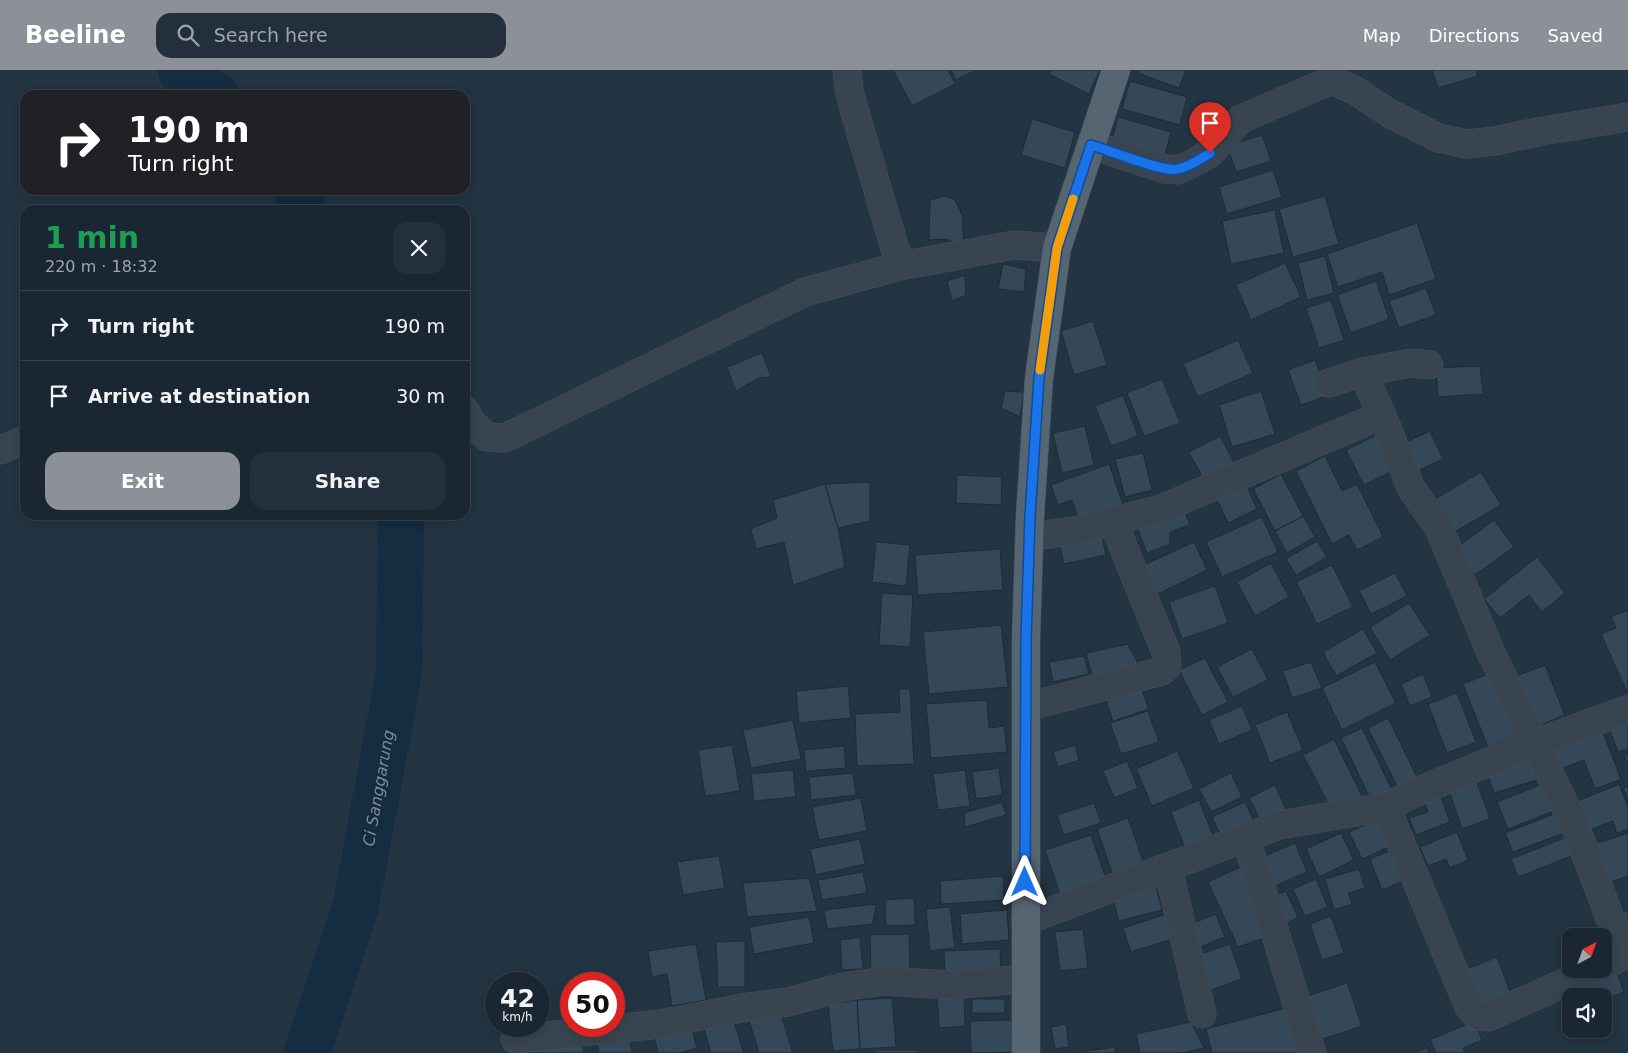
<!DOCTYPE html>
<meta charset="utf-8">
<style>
:root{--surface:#1a2732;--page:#232f3a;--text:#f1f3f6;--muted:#9fa5ac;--line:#38444d;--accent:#8c9099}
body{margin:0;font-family:"DejaVu Sans",sans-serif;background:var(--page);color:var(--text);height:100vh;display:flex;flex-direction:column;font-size:19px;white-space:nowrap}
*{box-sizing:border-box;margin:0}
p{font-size:16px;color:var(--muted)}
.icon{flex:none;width:28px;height:28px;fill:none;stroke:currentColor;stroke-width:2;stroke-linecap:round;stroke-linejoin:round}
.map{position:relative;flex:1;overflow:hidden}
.sheet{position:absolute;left:20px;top:135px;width:450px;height:315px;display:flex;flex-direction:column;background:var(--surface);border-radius:15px;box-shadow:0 2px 12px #0003,0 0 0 1px var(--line)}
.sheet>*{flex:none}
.banner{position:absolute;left:20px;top:20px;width:450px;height:105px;border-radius:15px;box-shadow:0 2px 12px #0003,0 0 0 1px var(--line);background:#202124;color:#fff;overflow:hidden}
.needle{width:32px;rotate:41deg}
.buttons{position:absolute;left:1562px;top:858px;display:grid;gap:10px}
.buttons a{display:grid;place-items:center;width:50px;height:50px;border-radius:10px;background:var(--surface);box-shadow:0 2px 12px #0003,0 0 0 1px var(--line);font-size:25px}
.speed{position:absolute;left:485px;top:902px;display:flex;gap:10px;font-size:25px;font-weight:700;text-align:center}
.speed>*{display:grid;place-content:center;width:65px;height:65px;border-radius:50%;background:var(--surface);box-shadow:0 2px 12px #0003,0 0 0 1px var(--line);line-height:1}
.speed small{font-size:12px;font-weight:400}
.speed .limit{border:8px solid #d22;background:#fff;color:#111}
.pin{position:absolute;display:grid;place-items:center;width:42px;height:42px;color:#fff;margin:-51px -21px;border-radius:50% 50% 50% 0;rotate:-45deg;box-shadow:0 0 5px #0007}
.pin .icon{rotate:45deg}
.me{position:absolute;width:55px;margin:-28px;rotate:0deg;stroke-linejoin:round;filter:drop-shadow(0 0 4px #0008)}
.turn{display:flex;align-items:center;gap:18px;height:105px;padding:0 25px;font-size:22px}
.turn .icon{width:65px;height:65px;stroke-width:2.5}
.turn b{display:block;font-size:35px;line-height:42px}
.round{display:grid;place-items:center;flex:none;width:52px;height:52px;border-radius:15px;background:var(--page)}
.head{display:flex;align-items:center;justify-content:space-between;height:85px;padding:0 25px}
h1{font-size:30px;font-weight:700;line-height:38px;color:#1e9e55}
.button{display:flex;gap:10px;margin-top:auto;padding:10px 25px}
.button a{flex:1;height:58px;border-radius:15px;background:var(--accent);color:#fff;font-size:20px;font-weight:700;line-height:58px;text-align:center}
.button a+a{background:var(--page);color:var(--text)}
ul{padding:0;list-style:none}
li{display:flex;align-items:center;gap:15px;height:70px;padding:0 25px;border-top:1px solid var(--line)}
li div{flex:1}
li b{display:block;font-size:19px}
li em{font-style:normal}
header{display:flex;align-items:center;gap:30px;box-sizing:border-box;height:70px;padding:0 25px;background:var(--accent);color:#fff}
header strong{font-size:24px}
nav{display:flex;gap:28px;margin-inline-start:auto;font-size:18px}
.search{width:350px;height:45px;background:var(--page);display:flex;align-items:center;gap:12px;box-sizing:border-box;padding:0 18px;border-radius:15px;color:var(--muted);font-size:19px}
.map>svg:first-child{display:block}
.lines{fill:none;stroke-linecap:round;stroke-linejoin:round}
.river{stroke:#152c41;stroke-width:46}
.building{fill:#354858;stroke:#1e2c39}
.minor-casing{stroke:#44515e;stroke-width:29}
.major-casing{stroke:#44515e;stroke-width:29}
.minor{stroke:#384551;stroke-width:28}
.major{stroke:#556571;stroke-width:28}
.route-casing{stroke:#114b97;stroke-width:12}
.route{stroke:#1a73e8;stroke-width:9}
.slow{stroke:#f59e0b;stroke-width:9}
.labels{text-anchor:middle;stroke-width:5;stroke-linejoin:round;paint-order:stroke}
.water-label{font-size:16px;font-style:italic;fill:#6a8fad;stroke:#1c2a37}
</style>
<header>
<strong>Beeline</strong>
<div class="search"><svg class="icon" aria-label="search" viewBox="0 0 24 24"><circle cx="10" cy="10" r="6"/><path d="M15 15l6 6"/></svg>Search here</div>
<nav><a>Map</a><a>Directions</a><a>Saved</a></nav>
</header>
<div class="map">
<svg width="1628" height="983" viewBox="0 0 1628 983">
<rect width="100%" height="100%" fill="#233442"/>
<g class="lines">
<path class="river" d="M181,0L215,25
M295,120L305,140
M307,983L356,835L399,603L401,445"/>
</g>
<path class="building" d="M893,0H948L955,14L912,36Z
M951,0H976L956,10Z
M1051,0H1100L1089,24L1049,4Z
M1139,0H1186L1179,18L1138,3Z
M1432,0H1476L1478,6L1438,18Z
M1130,11L1187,27L1180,55L1122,39Z
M1118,47L1171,62L1163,92L1110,77Z
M1032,49L1075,62L1065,98L1021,85Z
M1262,65L1271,91L1236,102L1227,76Z
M1273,100L1282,127L1227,144L1219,117Z
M944,126L955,130L962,145L964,177L946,169L929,170L930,130Z
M1325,126L1339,174L1293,187L1279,139Z
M1275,140L1284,183L1231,194L1222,151Z
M1417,153L1436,209L1389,225L1382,202L1338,217L1327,184Z
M1325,186L1334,223L1307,230L1298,193Z
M1285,193L1301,227L1251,250L1236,215Z
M1003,194L1026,199L1024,222L998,219Z
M965,205L966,225L952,231L947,211Z
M1376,211L1389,249L1351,263L1337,225Z
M1426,218L1436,245L1399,258L1389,231Z
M1331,230L1344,270L1319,278L1306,238Z
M1093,251L1107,295L1074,305L1061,261Z
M1238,270L1253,303L1198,327L1183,294Z
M762,283L771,307L759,308L736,321L727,297Z
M1315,290L1329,325L1301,335L1288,300Z
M1480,296L1483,324L1438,327L1436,298Z
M1162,309L1180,353L1144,366L1127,323Z
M1005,321L1024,322L1020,347L1001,338Z
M1261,321L1275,364L1232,377L1219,335Z
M1123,325L1138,366L1111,376L1095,336Z
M1085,356L1094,395L1062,403L1053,363Z
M1430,361L1443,389L1415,402L1402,374Z
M1379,364L1397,399L1364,415L1346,380Z
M1220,366L1238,400L1207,415L1189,382Z
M1143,383L1152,420L1125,427L1115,389Z
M1325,386L1342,421L1357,414L1383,467L1357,480L1349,465L1332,474L1296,401Z
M1109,394L1125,440L1081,456L1072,430L1058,435L1051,415Z
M1481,402L1501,435L1455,462L1435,429Z
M1281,404L1303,446L1275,461L1253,419Z
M957,405L1002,407L1001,435L956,433Z
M1243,407L1257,439L1228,453L1213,421Z
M870,412V451L838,458L825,414Z
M825,414L838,458L845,497L793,515L784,472L756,479L751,459L777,448L773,430Z
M1183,437L1190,455L1170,462V474L1147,483L1136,455Z
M1303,446L1315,467L1287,483L1275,461Z
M1262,447L1278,482L1222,507L1206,472Z
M1494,450L1514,477L1475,505L1455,479Z
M1100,458L1106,485L1064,494L1058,467Z
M1317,471L1327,487L1296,505L1286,489Z
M876,472L910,475L906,516L872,512Z
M1194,472L1207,500L1158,524L1144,495Z
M1000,479L1003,520L918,525L915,485Z
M1537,487L1565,523L1542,542L1529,525L1500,548L1484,529Z
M1271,493L1289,527L1255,546L1237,512Z
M1332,495L1353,537L1317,554L1296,512Z
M1395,503L1407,526L1371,544L1359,521Z
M1215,516L1228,553L1182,569L1169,532Z
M882,523L913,525L910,577L879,575Z
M1409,533L1430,565L1390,590L1370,557Z
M1628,540V620H1626L1601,564L1616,558L1611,547Z
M1001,555L1008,617L929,624L923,562Z
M1363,559L1377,583L1336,606L1323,582Z
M1128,574L1141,599L1094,612L1086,583Z
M1252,579L1268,610L1233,627L1217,597Z
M1084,586L1089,604L1053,612L1049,592Z
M1205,588L1228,632L1202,645L1179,600Z
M1311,592L1322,618L1292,628L1283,601Z
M1375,592L1396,633L1342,660L1322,618Z
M1545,595L1565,645L1536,657L1516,606Z
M1494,602L1519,664L1488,677L1463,614Z
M1423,604L1432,627L1410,636L1401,614Z
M1138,609L1149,639L1113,651L1103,621Z
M848,616L851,648L799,653L796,621Z
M899,619H910L914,694L857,696L855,644L900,642Z
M1457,623L1476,672L1447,683L1428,634Z
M987,630L989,658L1004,656L1007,682L931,688L926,634Z
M1242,636L1252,660L1219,674L1209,650Z
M1148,641L1159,672L1121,684L1110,653Z
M1287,642L1303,680L1270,693L1255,655Z
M1388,648L1419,711L1399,720L1368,658Z
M1628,648V679L1618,682L1608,655Z
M793,650L801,689L751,698L743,660Z
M1600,655L1621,709L1595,719L1584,690L1555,701L1545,676Z
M1362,658L1393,722L1372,732L1341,668Z
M1334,669L1363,728L1333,743L1303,685Z
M732,675L740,721L705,726L698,680Z
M1075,675L1079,690L1058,697L1053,682Z
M844,676L846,698L806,701L804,680Z
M1177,681L1194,718L1152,736L1136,699Z
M1534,683L1543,708L1494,723L1486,699Z
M1628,684V697L1624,685Z
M1127,691L1138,718L1114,728L1103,701Z
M999,698L1002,725L976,729L972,702Z
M793,700L796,727L754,731L751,704Z
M965,700L970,736L938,740L933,704Z
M853,703L856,725L811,730L809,707Z
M1231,703L1242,727L1211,742L1199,719Z
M1476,710L1490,749L1462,759L1449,720Z
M1550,711L1561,738L1508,759L1497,732Z
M1619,714L1628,737V759L1617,763L1613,751L1585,762L1573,733Z
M1275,715L1288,743L1263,755L1249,728Z
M1628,716V729L1623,718Z
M1439,722L1450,752L1416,765L1409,748L1428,742L1423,728Z
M861,728L867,761L819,770L812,737Z
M1199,730L1215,770L1186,781L1171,742Z
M1002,732L1006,745L965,757L964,743Z
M1245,732L1256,756L1223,770L1212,747Z
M1094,733L1101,753L1064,765L1057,745Z
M1562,741L1570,761L1513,782L1505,763Z
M1382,747L1395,774L1362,789L1349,762Z
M1128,748L1145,797L1114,808L1097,759Z
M1457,762L1468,790L1450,798L1446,789L1428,796L1420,777Z
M1341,763L1354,790L1319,807L1306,779Z
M1628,763V806L1605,814L1592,775Z
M1091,765L1107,812L1061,827L1045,780Z
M1567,767L1574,785L1518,807L1511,789Z
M860,769L865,794L816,805L810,779Z
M1295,773L1307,802L1270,818L1258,789Z
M1396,778L1408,809L1382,820L1370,789Z
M719,786L725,818L683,825L677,792Z
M1247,794L1269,866L1238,877L1208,812Z
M1359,799L1365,818L1348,823L1352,834L1334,840L1325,809Z
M863,802L867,823L822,830L818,810Z
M1003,806L1004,830L941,834L940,811Z
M809,808L817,841L747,847L743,813Z
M1316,809L1328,837L1305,846L1293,819Z
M1155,813L1162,840L1119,851L1112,824Z
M1286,821L1298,848L1281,855L1269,828Z
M914,828L915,855L886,856L885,830Z
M876,834L873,854L827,859L824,840Z
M950,837L955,878L930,881L926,839Z
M1007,840L1009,870L962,874L960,844Z
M1628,840V871L1618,844Z
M1167,844L1175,868L1131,882L1123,858Z
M1216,844L1225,867L1195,879L1186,856Z
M1331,846L1344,883L1322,890L1310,854Z
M809,847L814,873L754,884L749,857Z
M1083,859L1088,898L1060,901L1055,862Z
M909,864L910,899L871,900L870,865Z
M860,867L863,899L842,900L840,870Z
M745,871V917H718L716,872Z
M696,874L706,930L672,936L667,904L652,907L648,881Z
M1230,874L1242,909L1208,921L1195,886Z
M1000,879L1001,903L945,905L944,881Z
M1497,887L1513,929L1482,941L1465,900Z
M1616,900L1624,922L1604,930V926H1571V938L1564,920Z
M1347,913L1362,956L1317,971L1302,928Z
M964,921L965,956L939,958L937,922Z
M892,928L896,977L860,979L857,930Z
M972,929H1005V943H972Z
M857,930L860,979L833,981L828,934Z
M1294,936L1306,983H1212L1206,959Z
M780,941L793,983H759L749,950Z
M731,943L744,983H711L702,952Z
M1012,950L1013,982L971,983L970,951Z
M1474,951L1482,970L1463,978L1465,983H1436L1430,970Z
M1191,952L1204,978L1182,983H1140L1136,964Z
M1066,954L1069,977L1055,979L1051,957Z
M691,955L697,978L679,983H658L654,965Z
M629,960L632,983H599L596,964Z
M581,967L584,983H526L525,975Z
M1115,977L1116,983H1075Z
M1427,978L1429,983H1414Z
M875,980H918V983H875Z"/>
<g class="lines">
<defs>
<path id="minor" d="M847,0L849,19L854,39L900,196
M1091,75L1165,99L1178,100L1195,92L1210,83L1241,49L1332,10L1356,21L1389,43L1439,68L1467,74L1495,71L1542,61L1628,47
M1362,302L1412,293L1429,295
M1329,313L1362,302L1382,345L1411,418L1439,458L1491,583L1575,756L1620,874L1622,883L1619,888L1604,895
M465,341L474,355L487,367L505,368L805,222L900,196L1014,175L1057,178
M0,380L25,370
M1029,467L1078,460L1158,440L1382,345
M1027,637L1162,601L1167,596L1166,582L1124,479L1114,451
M1386,737L1468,935L1477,946L1488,947L1595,899
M1246,768L1312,983
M1168,798L1202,944
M1025,851L1279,755L1386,737L1414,723L1535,673L1628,639
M515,969L660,954L742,938L788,932L843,917L883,911L950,915L1025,909"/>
<path id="major" d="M1026,983V570L1030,446L1039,308L1057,178L1116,0"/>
</defs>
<use href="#minor" class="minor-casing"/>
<use href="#major" class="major-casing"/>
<use href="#minor" class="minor"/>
<use href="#major" class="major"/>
</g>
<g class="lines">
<defs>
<path id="route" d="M1025,812L1026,570L1030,446L1039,308L1057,178L1091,75C1108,80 1164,103 1178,99C1190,97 1200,89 1210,83"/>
</defs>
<use href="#route" class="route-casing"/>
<use href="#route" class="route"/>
<path class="slow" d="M1040,300L1057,178L1073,129"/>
</g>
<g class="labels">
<g class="water-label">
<text transform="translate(378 718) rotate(-80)" y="6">Ci Sanggarung</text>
</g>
</g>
</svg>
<div class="buttons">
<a><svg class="needle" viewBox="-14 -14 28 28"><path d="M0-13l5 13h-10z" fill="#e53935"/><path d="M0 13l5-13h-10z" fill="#9fa5ac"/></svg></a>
<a><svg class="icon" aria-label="sound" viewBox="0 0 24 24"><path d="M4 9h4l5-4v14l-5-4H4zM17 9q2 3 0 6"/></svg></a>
</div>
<div class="speed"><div>42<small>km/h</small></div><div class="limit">50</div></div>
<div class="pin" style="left:1210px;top:83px;background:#d93025"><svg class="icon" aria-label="arrive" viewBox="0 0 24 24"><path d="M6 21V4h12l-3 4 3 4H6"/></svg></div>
<svg class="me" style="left:1025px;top:812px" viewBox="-20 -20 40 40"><path d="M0-17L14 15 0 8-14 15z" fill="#1a73e8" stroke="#fff" stroke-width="4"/></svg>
<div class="banner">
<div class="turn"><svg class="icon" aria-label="right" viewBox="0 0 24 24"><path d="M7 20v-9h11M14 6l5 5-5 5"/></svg><div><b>190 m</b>Turn right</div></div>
</div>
<section class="sheet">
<div class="head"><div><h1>1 min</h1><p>220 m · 18:32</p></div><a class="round"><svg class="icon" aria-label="close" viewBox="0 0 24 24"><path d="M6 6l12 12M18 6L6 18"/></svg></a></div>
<ul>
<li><svg class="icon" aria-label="right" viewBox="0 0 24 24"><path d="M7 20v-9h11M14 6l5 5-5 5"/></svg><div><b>Turn right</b></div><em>190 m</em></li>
<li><svg class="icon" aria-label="arrive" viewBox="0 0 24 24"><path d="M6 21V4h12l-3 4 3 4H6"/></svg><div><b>Arrive at destination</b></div><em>30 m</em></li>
</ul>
<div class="button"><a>Exit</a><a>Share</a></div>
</section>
</div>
